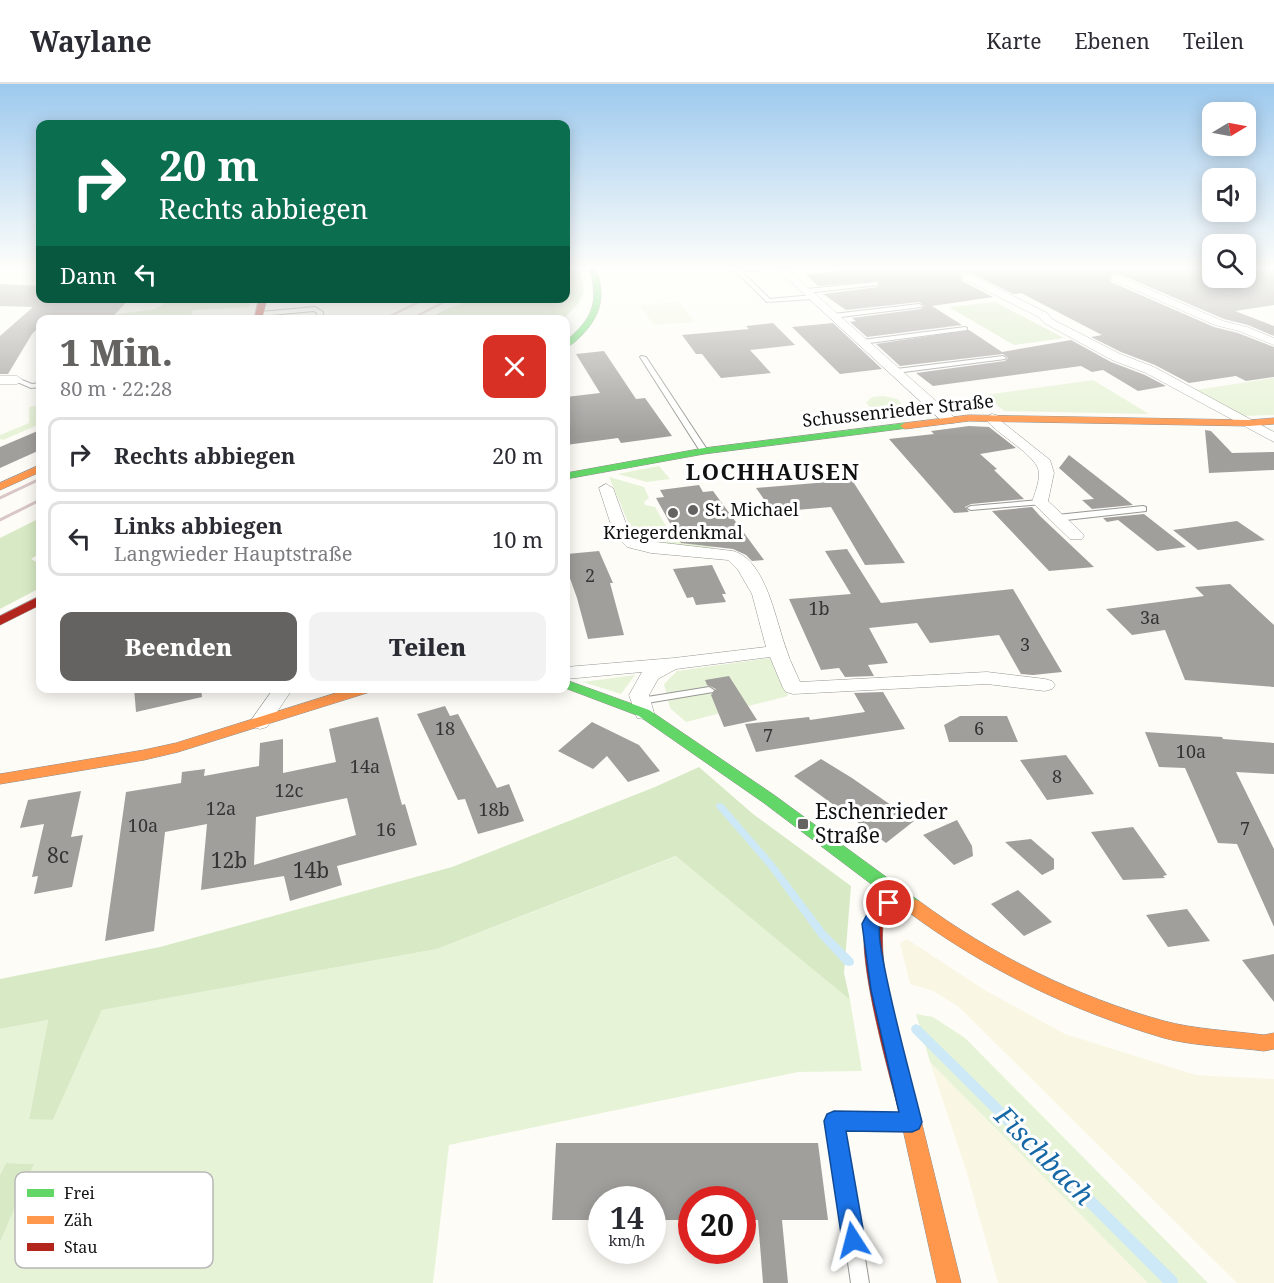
<!DOCTYPE html>
<html lang="de">
<meta charset="utf-8">
<style>
:root{--surface:#fff;--page:#f2f2f3;--text:#2b2b33;--muted:#7c7c81;--line:#e1e1e2;--accent:#646362}
body{margin:0;font-family:"Noto Serif",serif;background:var(--page);color:var(--text);height:100vh;display:flex;flex-direction:column;font-size:22px;white-space:nowrap}
*{box-sizing:border-box;margin:0}
p{font-size:20px;color:var(--muted)}
.icon{flex:none;width:33px;height:33px;fill:none;stroke:currentColor;stroke-width:2;stroke-linecap:round;stroke-linejoin:round}
.map{position:relative;flex:1;overflow:hidden}
.details{position:absolute;left:36px;top:231px;width:534px;height:378px;display:flex;flex-direction:column;background:var(--surface);border-radius:12px;box-shadow:0 3px 15px #0003}
.details>*{flex:none}
.guide{position:absolute;left:36px;top:36px;width:534px;height:183px;border-radius:12px;box-shadow:0 3px 15px #0003;background:#0b6e4f;color:#fff;overflow:hidden}
.needle{width:39px;rotate:80deg}
.tools{position:absolute;left:1202px;top:18px;display:grid;gap:12px}
.tools a{display:grid;place-items:center;width:54px;height:54px;border-radius:12px;background:var(--surface);box-shadow:0 3px 15px #0003;font-size:30px}
.speed{position:absolute;left:588px;top:1102px;display:flex;gap:12px;font-size:30px;font-weight:700;text-align:center}
.speed>*{display:grid;place-content:center;width:78px;height:78px;border-radius:50%;background:var(--surface);box-shadow:0 3px 15px #0003;line-height:1}
.speed small{font-size:15px;font-weight:400}
.speed .limit{border:9px solid #d22;background:#fff;color:#111}
.pin{position:absolute;display:grid;place-items:center;width:51px;height:51px;color:#fff;margin:-26px;border:3px solid #fff;border-radius:50%;box-shadow:0 2px 6px #0007}
.me{position:absolute;width:66px;margin:-33px;rotate:351deg;stroke-linejoin:round;filter:drop-shadow(0 0 4px #0008)}
.turn{display:flex;align-items:center;gap:21px;height:126px;padding:0 24px;font-size:27px}
.turn .icon{width:78px;height:78px;stroke-width:2.5}
.turn b{display:block;font-size:42px;line-height:51px}
.then{display:flex;align-items:center;height:57px;padding:0 24px;background:#0003;gap:12px;font-size:22px}
.round{display:grid;place-items:center;flex:none;width:63px;height:63px;border-radius:12px;background:var(--page)}
.head{display:flex;align-items:center;justify-content:space-between;height:102px;padding:0 24px}
h1{font-size:36px;font-weight:800;line-height:45px;color:var(--accent)}
.primary-button{display:flex;gap:12px;margin-top:auto;padding:12px 24px}
.primary-button a{flex:1;height:69px;border-radius:12px;background:var(--accent);color:#fff;font-size:24px;font-weight:800;line-height:69px;text-align:center}
.primary-button a+a{background:var(--page);color:var(--text)}
ul{padding:0;list-style:none}
li{display:flex;align-items:center;gap:18px;height:75px;margin:0 12px 9px;padding:0 12px;border:3px solid var(--line);border-radius:12px}
li div{flex:1}
li b{display:block;font-size:22px}
li em{font-style:normal}
header{display:flex;align-items:center;gap:36px;box-sizing:border-box;height:84px;padding:0 30px;background:var(--surface);border-bottom:2px solid var(--line)}
header strong{font-size:28px}
nav{display:flex;gap:33px;margin-inline-start:auto;font-size:21px}
.map>svg:first-child{display:block}
.farmland{fill:#f9f7e4}
.green{fill:#e7f3d7}
.forest{fill:#d8eac5}
.pitch{fill:#f0f6e1}
.lines{fill:none;stroke-linecap:round;stroke-linejoin:round}
.stream{fill:#cde8f7;fill-rule:evenodd}
.building{fill:#a19f9c;fill-rule:evenodd}
.lane-casing{stroke:#979795;stroke-width:2}
.street-casing{stroke:#979795;stroke-width:1}
.fast-casing{stroke:#8e8d8b;stroke-width:1}
.slow-casing{stroke:#8e8d8b;stroke-width:1}
.jam-casing{stroke:#8e8d8b;stroke-width:1}
.lane{fill:#fffffe;fill-rule:evenodd}
.street{fill:#fffffe;fill-rule:evenodd}
.fast{fill:#63d668;fill-rule:evenodd}
.slow{fill:#ff974d;fill-rule:evenodd}
.jam{fill:#b3261e;fill-rule:evenodd}
.rail-far1{stroke:#d9c6c7;stroke-width:2}
.rail{stroke:#d9c6c7;stroke-width:3}
.route{fill:#1a73e8;stroke:#114b97;stroke-width:1.5}
.poi-dot{fill:#646362;stroke:#fff;stroke-width:2}
.labels{text-anchor:middle;stroke-width:6;stroke-linejoin:round;paint-order:stroke}
.far-street-label{font-size:18px;fill:#111;stroke:#fff}
.far-poi-label{font-size:18px;fill:#111;stroke:#fff;text-anchor:start}
.number-label{font-size:18px;fill:#353434}
.poi-label{font-size:21px;fill:#111;stroke:#fff;text-anchor:start}
.near-number-label{font-size:21px;fill:#353434}
.far-district-label{font-size:22px;font-weight:bold;letter-spacing:1.5px;fill:#111;stroke:#fff}
.near-water-label{font-size:27px;font-style:italic;fill:#1768a6;stroke:#fff}
.key{fill:#fff;stroke:#b8b8b8;stroke-width:1.5}
.key-label{font-size:16px;fill:#111}
</style>
<header>
<strong>Waylane</strong>
<nav><a>Karte</a><a>Ebenen</a><a>Teilen</a></nav>
</header>
<div class="map">
<svg width="1274" height="1199" viewBox="0 0 1274 1199">
<rect width="100%" height="100%" fill="#fdfcf7"/>
<path class="farmland" d="M907,855L983,905L1065,950L1196,991L1274,995V1199H1237L959,923L933,907L910,900L900,859Z
M930,978L1148,1199H998L966,1086Z"/>
<path class="green" d="M1274,294V331L1242,332L1196,306Z
M1093,296L1149,330L1004,327L985,311Z
M884,312L897,315L903,321L901,323C890,329 875,329 866,319L872,313Z
M40,321V340L3,356L0,355V351L29,339V323Z
M659,382L670,395L647,398L618,390Z
M609,393L644,403L649,414L644,418L645,421L655,423L673,454L686,452L711,458L715,468L643,458L633,450Z
M770,574L788,612L686,638L670,624L664,600L677,587Z
M635,591L621,610L583,598Z
M677,772L850,916L862,987L798,988L449,1061L433,1199H0V1158L34,1080L6,1079L0,1091V945L48,936L29,1034L53,1036L102,926L437,865Z
M916,930L933,933L965,954L1208,1199H1148L930,978Z"/>
<path class="forest" d="M566,185H577C591,210 581,217 563,235H428L442,227L473,215L566,214Z
M172,215V214L251,215L249,223L193,226L190,235H114L118,230L155,225Z
M995,218L1064,254L1014,261L949,223Z
M40,434V469L31,475L40,480V504L0,525V454Z
M699,683L753,730L851,802L844,889L850,916L676,772L437,865L102,926L53,1036L29,1035L48,936L0,945V895L160,863L452,783L655,703Z
M6,1079L34,1080L0,1158V1091Z"/>
<path class="pitch" d="M679,218L695,238L654,241L639,221Z"/>
<g class="lines">
<path class="stream" d="M720,719L723,720L774,779L825,847L853,875L854,878L853,881L849,882L845,881L819,853L768,783L717,724L716,722L717,720Z
M916,940L920,942L1177,1194L1178,1199H1163L912,948L911,945L912,942Z"/>
</g>
<path class="building" d="M878,185H1212V194H1245V185H1274V221L1235,227L1274,242V252L1248,241L1224,235L1117,189L1110,192L1111,198L1214,243L1238,249L1274,263V293L1246,297L1236,292L1189,299L1155,281L1121,268L1091,253L1102,251L1021,209L1013,210L971,189H961L962,197L993,213L932,222L962,241L867,253L850,238L856,237L852,234L921,225L924,222L919,218L846,226L823,210L878,203L879,197L818,202L805,190Z
M0,200L40,202V217L43,214H130L110,236H40V242L32,250L8,290H0V252L33,223L0,222Z
M773,239L795,261L750,266L771,289L721,294L702,270H696L682,251L749,245L746,242Z
M833,239L882,285L840,290L792,243Z
M969,246L1002,268L1071,256L1111,278L1145,291L1166,302L1138,307L1103,286L1092,288L1081,282L933,302L916,289L1005,277L1008,274L1003,270L900,282L876,260Z
M604,267L636,315L645,314L672,352L621,359L618,354L566,361V313L600,309L576,270Z
M969,342L989,343L1016,364L980,370L997,385L994,386L1024,415L971,420L965,423L969,428L954,429L889,355L934,350L931,347Z
M40,346V366L0,384V363Z
M1205,346L1211,347L1232,369L1274,368V386L1209,389Z
M1069,371L1133,421L1092,425L1082,416L1094,415L1059,384Z
M852,396L905,479L865,481L831,423L773,428L756,404Z
M699,401L703,408L713,407L764,476L752,477L746,471L733,465L681,459L656,414L664,413L660,406Z
M1032,423L1040,432L1094,483L1049,487L992,427Z
M1144,430L1186,463L1157,467L1118,436L1107,438L1103,434Z
M1237,437L1265,456L1198,466L1173,446Z
M847,465L881,519L1013,505L1062,588L1033,591L1021,590L999,551L930,559L917,539L869,544L888,579L868,581L874,592L845,593L839,584L821,586L789,515L851,510L825,467Z
M599,467L613,499H610L624,551L588,555L577,514L567,486L570,485L567,470Z
M712,481L726,510H722L726,518L696,521L693,513L687,514L673,485Z
M1230,500L1274,541V603L1185,596L1165,546L1132,551L1106,525L1204,512L1195,503Z
M729,592L757,636L724,643L711,611L716,605L707,601L705,596Z
M134,604H201L202,613L136,628Z
M883,608L905,645L756,668L745,640L809,633L810,636L865,628L854,609Z
M445,622L450,632L458,630L497,704L509,700L524,737L478,750L465,715L458,716L417,630Z
M960,632H1007L1018,658H949L944,641Z
M378,633L402,721L405,720L417,761L337,782L342,801L290,817L284,792L201,806L207,740L165,748L154,847L105,857L126,708L181,699L182,688L205,685L204,692L259,682L260,659L283,655V689L336,678L329,645ZM347,714L356,751L254,781L256,733Z
M592,638L639,661L660,687L628,698L607,672L593,685L558,667Z
M1145,648L1222,653L1223,655L1274,659V690L1236,688L1274,765V843L1237,760L1218,759L1185,684L1159,683Z
M1066,671L1094,710L1047,716L1020,676Z
M821,675L852,694L914,737L886,759L794,692Z
M81,707L71,753L83,751L72,803L34,810L38,792L32,793L44,740L20,744L28,716Z
M957,736L972,762L973,772L954,781L923,751Z
M1133,743L1167,791L1163,792L1165,794L1123,796L1091,748Z
M1031,755L1054,775V785L1042,791L1005,758Z
M1018,806L1052,838L1024,852L991,820Z
M1187,825L1210,857L1168,863L1146,831Z
M1274,870V918L1242,876Z
M556,1059H818L828,1136H782L788,1199H763L758,1136H742V1116H692V1136H652V1116H602V1136H552Z"/>
<g class="lines">
<defs>
<path id="lane" d="M735,185H757L755,187H741L770,215L813,211L816,213L813,215L767,218L735,187Z
M876,198L878,199V201L807,209L804,207L807,205Z
M919,220L922,222L921,223L833,234L830,232L833,230Z
M315,223L323,228L322,236H316L317,229L314,227L260,232L257,230L260,228Z
M965,243L967,244V246L862,260L859,258L862,256Z
M641,272L646,273L708,367L707,369L700,367L640,273Z
M1003,272L1006,274L1005,275L896,289L893,287L896,285Z
M17,294L32,300L40,299V303L31,304L15,297L14,296Z
M1040,416L1044,418L1043,420L971,426L967,424L971,422Z
M1143,422L1146,423V427L1057,437L1053,434L1057,431Z
M709,603L714,606L713,608L641,620L636,617L641,614Z
M835,1030L902,1031L908,1033L910,1038L908,1043L902,1045H844L869,1199H851L827,1037L829,1032Z"/>
<path id="street" d="M777,185H787L954,333L956,336L954,339H944Z
M963,191H971L1047,229L1052,235L1120,270L1154,283L1274,348V358L1146,289L1112,276L1044,239L1039,233L963,195Z
M1116,191L1223,237L1247,243L1274,254V261L1239,247L1215,241L1112,196V192Z
M0,292H17L23,296L17,300H0Z
M992,330L997,331L1001,337L1050,376L1054,389L1048,417L1082,449L1084,452L1082,455H1070L1035,421L1032,418C1035,409 1039,399 1039,390C1040,372 996,351 985,334Z
M606,400L613,404L629,448L639,456L733,467C767,476 776,540 787,567C790,578 796,588 800,598L987,588L1045,595L1052,597L1055,601L1052,605L1045,607L987,600L793,610L786,608L783,604L770,573L676,585L658,595L649,611L654,629L651,634L644,635L637,634L629,611L642,588L566,595V583L674,574L766,563L752,510L738,486L728,476L651,469L627,463L614,450L599,404Z
M274,604H293L267,643L260,645L253,643L250,638Z"/>
<path id="fast" d="M590,185H596C606,211 601,232 581,252C576,257 572,261 566,263V257C593,234 599,219 590,185Z
M905,339L910,342L908,344L704,370L566,395V389L704,364Z
M566,596L649,626L774,711L919,817L922,822L919,827L913,829L907,827L764,719L639,632L565,604Z"/>
<path id="slow" d="M969,331L1249,336L1274,334V340L1249,342L969,337L905,345L900,342L905,339Z
M40,381V388L0,406V399Z
M352,604H374L373,607L178,668L144,676L0,700V690L144,666L176,659Z
M913,815L919,817C992,871 1077,913 1164,937C1193,945 1233,947 1264,951L1274,949V965L1264,967C1234,963 1192,962 1164,954C1072,927 983,884 907,827L904,822L907,817Z
M910,1023L917,1025L920,1032L961,1199H937L900,1032L903,1025Z"/>
<path id="jam" d="M259,214H267L262,236H254Z
M40,512V521L0,541V532Z
M899,805L905,807L907,812L905,817L884,833C875,887 906,978 920,1032L917,1039L910,1041L903,1039L900,1032C890,992 853,866 867,831C873,818 886,810 899,805Z"/>
</defs>
<use href="#lane" class="lane-casing"/>
<use href="#street" class="street-casing"/>
<use href="#fast" class="fast-casing"/>
<use href="#slow" class="slow-casing"/>
<use href="#jam" class="jam-casing"/>
<use href="#lane" class="lane"/>
<use href="#street" class="street"/>
<use href="#fast" class="fast"/>
<use href="#slow" class="slow"/>
<use href="#jam" class="jam"/>
<path class="rail-far1" d="M382,236L427,214
M409,236L452,214"/>
<path class="rail" d="M0,414L40,395
M0,436L40,416"/>
</g>
<linearGradient id="sky" x2="0" y2="1"><stop stop-color="#9dc9ee"/><stop offset="0.52" stop-color="#fefefb"/><stop offset="1" stop-color="#fefefb" stop-opacity="0"/></linearGradient>
<rect width="1274" height="353" fill="url(#sky)"/>
<path class="route" d="M889,812L895,814L897,819C893,827 882,829 880,839C877,851 882,869 884,881C894,933 909,986 922,1038L919,1045L912,1048L846,1047L865,1156L861,1164L853,1168L845,1164L842,1156L824,1037L827,1030L834,1027L899,1028L871,906L862,840L872,821Z"/>
<g class="poi-dot">
<circle cx="693" cy="426" r="6"/>
<circle cx="673" cy="429" r="6"/>
<rect x="797" y="734" width="12" height="12" rx="3"/>
</g>
<g class="labels">
<g class="far-street-label">
<text transform="translate(898 327) rotate(-6)" y="6">Schussenrieder Straße</text>
</g>
<g class="far-poi-label">
<text x="705" y="432">St. Michael</text>
<text x="673" y="455" text-anchor="middle">Kriegerdenkmal</text>
</g>
<g class="number-label">
<text x="590" y="498">2</text>
<text x="819" y="531">1b</text>
<text x="1150" y="540">3a</text>
<text x="1025" y="567">3</text>
<text x="445" y="651">18</text>
<text x="979" y="651">6</text>
<text x="768" y="658">7</text>
<text x="1191" y="674">10a</text>
<text x="365" y="689">14a</text>
<text x="1057" y="699">8</text>
<text x="289" y="713">12c</text>
<text x="221" y="731">12a</text>
<text x="494" y="732">18b</text>
<text x="143" y="748">10a</text>
<text x="1245" y="751">7</text>
<text x="386" y="752">16</text>
</g>
<g class="poi-label">
<text x="815" y="735">Eschenrieder<tspan x="815" dy="24">Straße</tspan></text>
</g>
<g class="near-number-label">
<text x="58" y="779">8c</text>
<text x="229" y="784">12b</text>
<text x="311" y="794">14b</text>
</g>
<g class="far-district-label">
<text x="773" y="396">LOCHHAUSEN</text>
</g>
<g class="near-water-label">
<text transform="translate(1044 1072) rotate(45)" y="9">Fischbach</text>
</g>
</g>
<rect x="15" y="1088" width="198" height="96" rx="9" class="key"/>
<rect x="27" y="1105" width="27" height="8" fill="#63d668"/>
<rect x="27" y="1132" width="27" height="8" fill="#ff974d"/>
<rect x="27" y="1159" width="27" height="8" fill="#b3261e"/>
<g class="key-label">
<text x="64" y="1115">Frei</text>
<text x="64" y="1142">Zäh</text>
<text x="64" y="1169">Stau</text>
</g>
</svg>
<div class="tools">
<a><svg class="needle" viewBox="-14 -14 28 28"><path d="M0-13l5 13h-10z" fill="#e53935"/><path d="M0 13l5-13h-10z" fill="#7c7c81"/></svg></a>
<a><svg class="icon" aria-label="sound" viewBox="0 0 24 24"><path d="M4 9h4l5-4v14l-5-4H4zM17 9q2 3 0 6"/></svg></a>
<a><svg class="icon" aria-label="search" viewBox="0 0 24 24"><circle cx="10" cy="10" r="6"/><path d="M15 15l6 6"/></svg></a>
</div>
<div class="speed"><div>14<small>km/h</small></div><div class="limit">20</div></div>
<div class="pin" style="left:889px;top:819px;background:#d93025"><svg class="icon" aria-label="arrive" viewBox="0 0 24 24"><path d="M6 21V4h12l-3 4 3 4H6"/></svg></div>
<svg class="me" style="left:853px;top:1156px" viewBox="-20 -20 40 40"><path d="M0-17L14 15 0 8-14 15z" fill="#1a73e8" stroke="#fff" stroke-width="4"/></svg>
<div class="guide">
<div class="turn"><svg class="icon" aria-label="right" viewBox="0 0 24 24"><path d="M7 20v-9h11M14 6l5 5-5 5"/></svg><div><b>20 m</b>Rechts abbiegen</div></div>
<div class="then">Dann<svg class="icon" aria-label="left" viewBox="0 0 24 24"><path d="M17 20v-9H6M10 6l-5 5 5 5"/></svg></div>
</div>
<section class="details">
<div class="head"><div><h1>1 Min.</h1><p>80 m · 22:28</p></div><a class="round" style="background:#d93025;color:#fff"><svg class="icon" aria-label="close" viewBox="0 0 24 24"><path d="M6 6l12 12M18 6L6 18"/></svg></a></div>
<ul>
<li><svg class="icon" aria-label="right" viewBox="0 0 24 24"><path d="M7 20v-9h11M14 6l5 5-5 5"/></svg><div><b>Rechts abbiegen</b></div><em>20 m</em></li>
<li><svg class="icon" aria-label="left" viewBox="0 0 24 24"><path d="M17 20v-9H6M10 6l-5 5 5 5"/></svg><div><b>Links abbiegen</b><p>Langwieder Hauptstraße</p></div><em>10 m</em></li>
</ul>
<div class="primary-button"><a>Beenden</a><a>Teilen</a></div>
</section>
</div>
